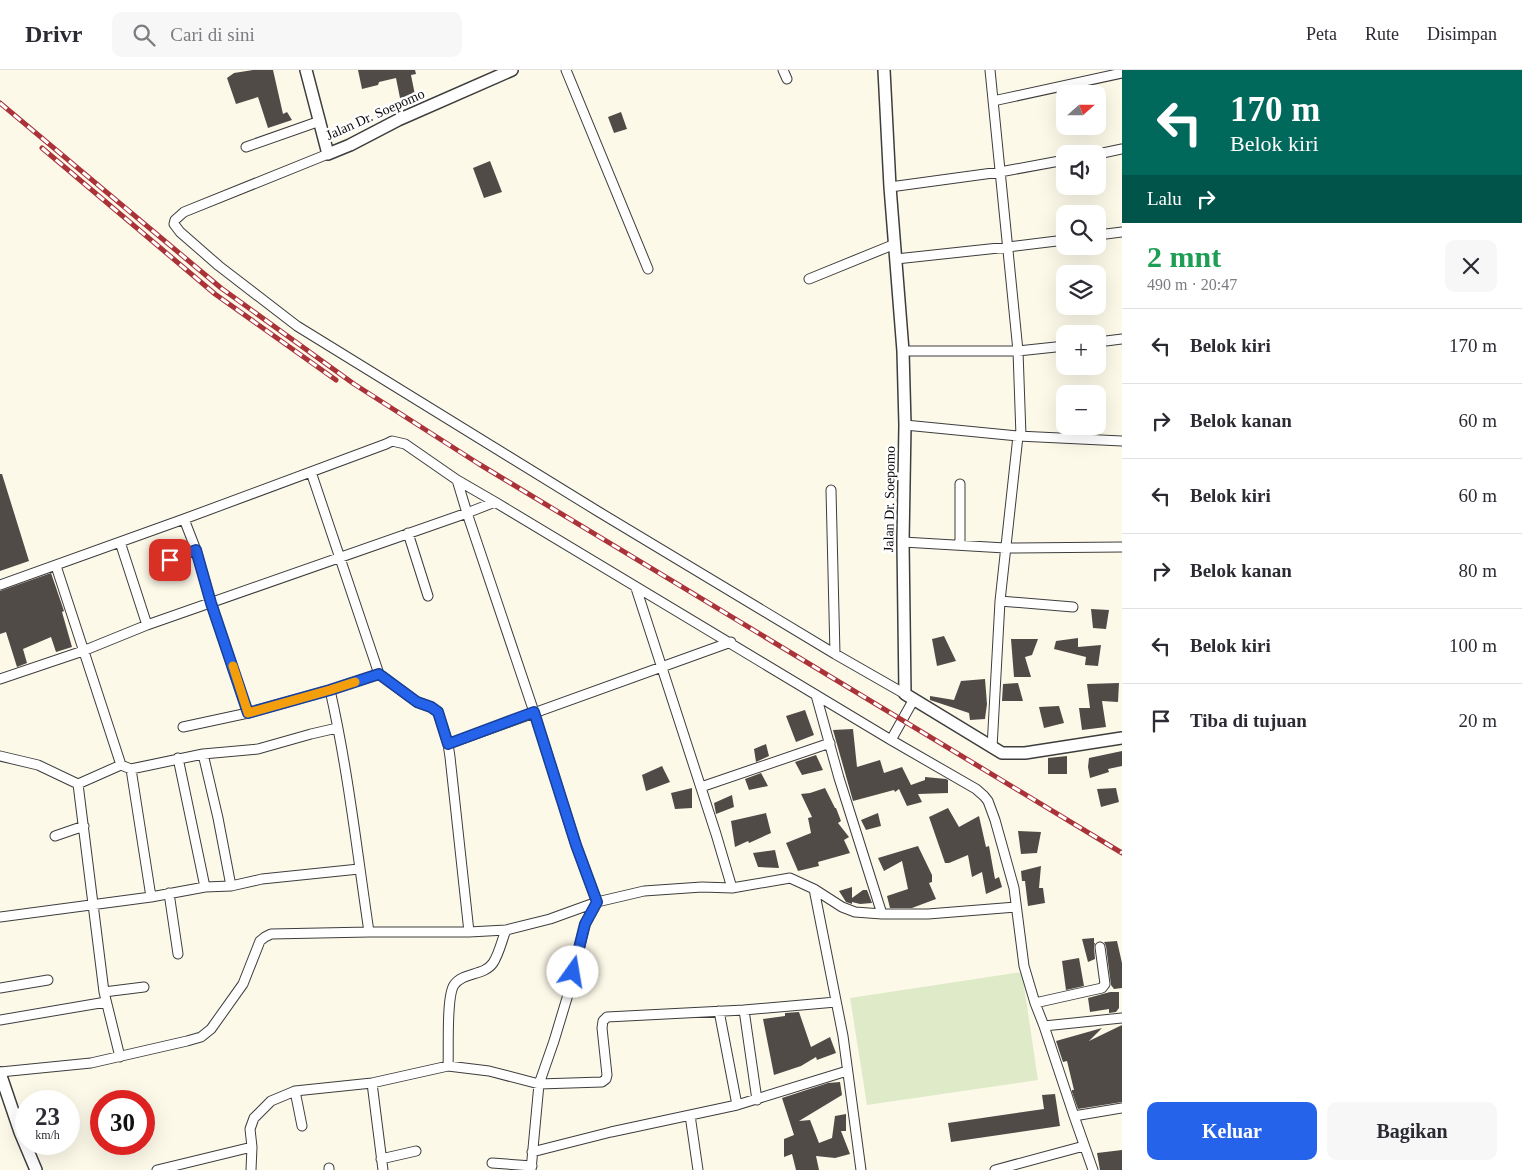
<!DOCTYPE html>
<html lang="id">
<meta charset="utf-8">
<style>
:root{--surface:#fff;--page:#f7f7f7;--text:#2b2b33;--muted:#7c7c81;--line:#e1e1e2;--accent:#2563eb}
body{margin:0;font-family:"Times New Roman",serif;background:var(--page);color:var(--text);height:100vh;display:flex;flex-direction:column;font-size:19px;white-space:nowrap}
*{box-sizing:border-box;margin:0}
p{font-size:16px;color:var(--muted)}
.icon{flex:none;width:28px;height:28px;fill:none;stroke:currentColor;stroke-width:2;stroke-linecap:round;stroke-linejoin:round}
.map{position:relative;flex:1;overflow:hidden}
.side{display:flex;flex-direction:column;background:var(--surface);width:400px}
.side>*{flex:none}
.top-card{background:#00695c;color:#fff;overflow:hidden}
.needle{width:32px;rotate:69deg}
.tools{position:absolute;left:1056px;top:15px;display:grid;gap:10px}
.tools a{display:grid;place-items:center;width:50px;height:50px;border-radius:10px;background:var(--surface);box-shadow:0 5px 20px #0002;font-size:25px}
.speed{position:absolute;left:15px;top:1020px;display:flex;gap:10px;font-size:25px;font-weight:700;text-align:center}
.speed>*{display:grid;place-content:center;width:65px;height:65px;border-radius:50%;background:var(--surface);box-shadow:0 5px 20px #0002;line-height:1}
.speed small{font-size:12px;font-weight:400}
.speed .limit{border:8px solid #d22;background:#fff;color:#111}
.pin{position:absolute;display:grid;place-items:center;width:42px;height:42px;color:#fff;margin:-21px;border-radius:10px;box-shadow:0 2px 8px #0006}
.me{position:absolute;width:55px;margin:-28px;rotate:13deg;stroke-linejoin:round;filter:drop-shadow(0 0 4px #0008)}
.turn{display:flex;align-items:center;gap:18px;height:105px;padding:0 25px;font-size:22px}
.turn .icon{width:65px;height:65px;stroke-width:2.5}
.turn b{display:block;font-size:35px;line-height:42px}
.then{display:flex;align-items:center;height:48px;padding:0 25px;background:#0003;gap:10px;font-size:19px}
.round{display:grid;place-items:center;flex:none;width:52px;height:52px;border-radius:10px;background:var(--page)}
.headline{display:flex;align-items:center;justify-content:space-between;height:85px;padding:0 25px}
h1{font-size:30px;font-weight:700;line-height:38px;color:#1e9e55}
.button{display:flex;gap:10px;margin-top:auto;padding:10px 25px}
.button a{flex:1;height:58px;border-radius:10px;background:var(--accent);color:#fff;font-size:20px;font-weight:700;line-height:58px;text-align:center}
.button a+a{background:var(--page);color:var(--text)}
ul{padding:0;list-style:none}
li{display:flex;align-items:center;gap:15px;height:75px;padding:0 25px;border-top:1px solid var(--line)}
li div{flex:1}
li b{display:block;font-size:19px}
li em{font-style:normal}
header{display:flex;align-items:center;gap:30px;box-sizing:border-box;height:70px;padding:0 25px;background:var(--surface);border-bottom:1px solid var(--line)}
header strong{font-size:24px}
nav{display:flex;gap:28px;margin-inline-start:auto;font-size:18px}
.search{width:350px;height:45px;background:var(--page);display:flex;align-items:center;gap:12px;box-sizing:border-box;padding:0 18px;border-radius:10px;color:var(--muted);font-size:19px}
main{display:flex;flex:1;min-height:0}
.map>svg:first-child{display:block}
.pitch{fill:#dfebc8}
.building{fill:#514b48}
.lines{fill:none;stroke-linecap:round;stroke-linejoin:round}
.minor-casing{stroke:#3d3d3d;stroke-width:11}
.tertiary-casing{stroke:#3d3d3d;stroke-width:14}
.minor{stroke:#fff;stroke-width:9}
.tertiary{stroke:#fff;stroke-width:11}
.rail-casing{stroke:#a93339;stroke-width:5}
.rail{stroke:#fff;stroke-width:3;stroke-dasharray:9;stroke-linecap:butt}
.route-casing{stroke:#184099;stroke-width:12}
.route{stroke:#2563eb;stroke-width:9}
.slow{stroke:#f59e0b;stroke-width:9}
.labels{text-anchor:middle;stroke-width:5;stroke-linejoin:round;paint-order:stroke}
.street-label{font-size:14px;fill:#0a0a0a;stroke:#fff}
</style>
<header>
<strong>Drivr</strong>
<div class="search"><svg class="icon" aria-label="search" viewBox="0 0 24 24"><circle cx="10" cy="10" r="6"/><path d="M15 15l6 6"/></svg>Cari di sini</div>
<nav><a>Peta</a><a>Rute</a><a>Disimpan</a></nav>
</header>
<main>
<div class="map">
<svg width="1122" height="1100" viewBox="0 0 1122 1100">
<rect width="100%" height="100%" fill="#fdf9e9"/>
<path class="pitch" d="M1022,902L1038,1010L867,1035L850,928Z"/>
<path class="building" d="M253,0H273L283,44L287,42L292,50L268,58L258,27L236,34L227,8L234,3Z
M358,0H415L416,4L411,5L415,25L400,28L396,8L379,12L378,15L362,19Z
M621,42L627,59L614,63L608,47Z
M490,91L502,122L484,128L473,98Z
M0,404H2L29,491L0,501Z
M51,503L64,541L62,542L72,577L56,582L51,567L23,579L27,593L17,597L6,562L0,564V521Z
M1091,539L1109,540L1106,559L1093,558Z
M944,566L956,591L937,596L932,569Z
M1078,568V577L1101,575L1098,596L1085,595L1086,587L1054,579L1056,571Z
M1011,569H1038L1032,585L1025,587L1031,607H1014Z
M985,609L987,634L985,649L970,650L969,643L930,630V626L954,630L961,611Z
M1018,613L1023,631H1002L1003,614Z
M1119,613L1118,632L1102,631L1106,657L1082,660L1079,638H1090L1087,614Z
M1059,636L1064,653L1044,658L1039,637Z
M805,640L814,665L796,672L786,646Z
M853,659L857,697L880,690L884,703L902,697L911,715L925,710V707L946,709L948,710V723L918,724L922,732L907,736L899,719L895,722L894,720L853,731L833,660Z
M766,674L769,686L756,692L754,679Z
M1122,681V696L1108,699L1109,702L1090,708L1088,697L1089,688Z
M816,685L823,700L802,705L795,692Z
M1067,686V704H1048V688Z
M662,696L670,712L646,721L642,705Z
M761,703L768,716L749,720L745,709Z
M692,718V738L675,739L671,723Z
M825,718L835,738H836L841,751L838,753L849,767L844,770L850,783L818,792L819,796L798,801L786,773L811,763L808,748L812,747L801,724L810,723Z
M1116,718L1119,732L1101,737L1097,719Z
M732,725L734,737L716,744L714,733Z
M948,738L959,757L979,746L986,777L989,776L995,809L999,807L1002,817L986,824L982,802L972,807L968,785L949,793H945L929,747Z
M766,743L771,763L749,773L748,771L735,777L731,751Z
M878,743L881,756L866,760L861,750Z
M1018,761L1041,762L1037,783L1021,784Z
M918,776L932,805V812L929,813L936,829L912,838H890L887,826L908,819L902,791L884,801L878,788Z
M775,780L779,798L758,797L753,783Z
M1041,796L1039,818H1043L1045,833L1028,836L1025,811H1022L1021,801Z
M852,817V828L863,820H867L872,833L860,834L852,832V834L846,832L839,821Z
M1094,868V873H1095L1094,877L1095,889L1088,892L1082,869Z
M1117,871L1122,893V918L1114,919L1111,915L1106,876L1104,872Z
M1079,888L1084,916L1066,920L1062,891Z
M1110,922H1119V938L1116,942L1109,943V939L1090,942L1088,928Z
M799,942L811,977L830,967L836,983L817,990L816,987L801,996L774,1005L763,949L785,946V943Z
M1122,955V1032L1078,1039L1072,1022V1020H1074L1067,991L1063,992L1056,971L1102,958L1089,971Z
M840,1012L842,1025L799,1051L810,1050L819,1073L832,1068L835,1046L846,1044V1061H841L850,1084L835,1088L816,1086L819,1100H796L792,1084L784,1087V1069L794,1065L782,1028L828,1013Z
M1055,1024L1060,1056L951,1072L948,1053L1044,1039L1042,1025Z
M1122,1080V1100H1100L1097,1083Z"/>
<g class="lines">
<defs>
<path id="minor" d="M566,0L648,199
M783,0L787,9
M990,0L1018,281L1021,366
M993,31L1122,3
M246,77L320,51
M328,84L184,142L175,150L174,154L180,162L219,196L297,256L599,442L835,584L905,624
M1098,84L1122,79
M890,117L1000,102L1065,90
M1098,165L1122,162
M896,189L1008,177L1065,170
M809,209L895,174
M1098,272L1122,269
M903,281H1018L1065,276
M905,355L1018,366L1122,371
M311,402L379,604L417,632L431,637L438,642L448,674L450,687L469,862
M457,410L467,443L495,432
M831,420L835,584
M184,449L196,480L211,533L248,643
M408,463L428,526
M120,472L147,555
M903,472L1005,478L1122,477
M960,475V414
M157,495L196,480
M56,496L121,695
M0,515L184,449L386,374L392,371L405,374L457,410L495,432L891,670L976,719L984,726L988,731L995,750L1014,818L1024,896L1035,933L1044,956L1074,1046L1122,1038
M636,518L716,764L732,818
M1000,531L1073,537
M0,609L83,581L147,555L467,443L534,642L576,775L597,832L585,854L570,918L554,971L539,1014L531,1100
M816,625L839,708L882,844
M183,657L248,643L330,620
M891,670L914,629
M448,674L731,572
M992,678L1000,531L1018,366
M203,684L218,748L231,816
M0,686L38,695L78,714L121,695L131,699L203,684L258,679L311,664L337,658
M178,688L205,817
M131,699L151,827
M78,714L104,922L120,987
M701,717L830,673
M55,766L84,756
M814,819L843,966L861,1100
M169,823L178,884
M0,847L151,827L205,817L231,816L262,809L359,799
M369,862C357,781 348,700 330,620L379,604
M0,918L48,910
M104,922L144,917
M1035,933L1102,918L1105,914L1100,877
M744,940L757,1030
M719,941L737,1035
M0,950L106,932
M1044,956L1122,948
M448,996C449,980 446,927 454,915C463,902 484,906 493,893C499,884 502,870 506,860
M0,1002L91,993L187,971L201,967L211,959L243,914L260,871L265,867L271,864L369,862H469L506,860L550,849L597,832L644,821L702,817L732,818L790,808L814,819L842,837L855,842L882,844H928L1016,837
M372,1013L383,1100
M295,1021L302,1056
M690,1045L698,1100
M1074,1046L1093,1100
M532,1082L611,1062L737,1035L847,1001
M381,1089L416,1081
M492,1093L532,1096
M329,1098V1100
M157,1100L252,1077
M251,1100L252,1077L250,1059L254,1048L271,1031L295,1021L372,1013L448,996L489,1001L539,1014L602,1012L606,1009L607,1005L602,958L603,951L607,947L744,940L836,932
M995,1100L1084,1076"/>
<path id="tertiary" d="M306,0L328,84L350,75L398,50L512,0
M884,0L890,117L903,281L905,355L903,472L905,624L1002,683H1025L1122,668
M0,1003L20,1062L36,1100"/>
</defs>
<use href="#minor" class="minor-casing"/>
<use href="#tertiary" class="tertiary-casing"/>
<use href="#minor" class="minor"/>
<use href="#tertiary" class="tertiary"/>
<defs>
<path id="rail" d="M0,33L221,218L354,314L479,394L1122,783
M42,78L215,224L336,310"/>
</defs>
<use href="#rail" class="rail-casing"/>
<use href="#rail" class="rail"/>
</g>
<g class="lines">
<defs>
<path id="route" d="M170,490L196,480L211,533L248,643L330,620L379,604L417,632L431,637L438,642L448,674L534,642L576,775L597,832L585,854L573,902"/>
</defs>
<use href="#route" class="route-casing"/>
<use href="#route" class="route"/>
<path class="slow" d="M233,596L248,643L330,620L355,612"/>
</g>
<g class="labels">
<g class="street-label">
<text transform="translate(375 44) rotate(-24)" y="5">Jalan Dr. Soepomo</text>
<text transform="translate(889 429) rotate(-89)" y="5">Jalan Dr. Soepomo</text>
</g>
</g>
</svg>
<div class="tools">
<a><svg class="needle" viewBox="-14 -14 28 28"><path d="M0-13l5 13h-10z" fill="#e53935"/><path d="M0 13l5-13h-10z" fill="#7c7c81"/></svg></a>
<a><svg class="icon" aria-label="sound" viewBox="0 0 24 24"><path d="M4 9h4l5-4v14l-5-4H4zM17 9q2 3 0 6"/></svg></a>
<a><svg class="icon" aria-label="search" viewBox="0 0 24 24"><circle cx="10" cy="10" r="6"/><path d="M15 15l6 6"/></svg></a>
<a><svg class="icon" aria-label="layers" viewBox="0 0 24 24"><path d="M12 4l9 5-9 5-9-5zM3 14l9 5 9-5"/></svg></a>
<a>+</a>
<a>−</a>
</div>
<div class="speed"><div>23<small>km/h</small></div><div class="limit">30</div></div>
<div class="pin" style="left:170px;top:490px;background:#d93025"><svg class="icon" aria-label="arrive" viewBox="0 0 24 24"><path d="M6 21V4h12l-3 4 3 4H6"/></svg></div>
<svg class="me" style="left:573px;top:902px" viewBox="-20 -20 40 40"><circle r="19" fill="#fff"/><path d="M0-13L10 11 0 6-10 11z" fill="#2563eb"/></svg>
</div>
<section class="side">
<div class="top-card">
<div class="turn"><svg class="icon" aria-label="left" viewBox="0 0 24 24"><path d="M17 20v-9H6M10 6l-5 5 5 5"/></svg><div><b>170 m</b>Belok kiri</div></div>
<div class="then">Lalu<svg class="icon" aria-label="right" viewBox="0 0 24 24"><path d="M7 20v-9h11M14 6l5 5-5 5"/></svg></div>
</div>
<div class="headline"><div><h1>2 mnt</h1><p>490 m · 20:47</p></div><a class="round"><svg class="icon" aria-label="close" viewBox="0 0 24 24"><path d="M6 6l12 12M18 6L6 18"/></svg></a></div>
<ul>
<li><svg class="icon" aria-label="left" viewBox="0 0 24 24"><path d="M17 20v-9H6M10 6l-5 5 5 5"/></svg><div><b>Belok kiri</b></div><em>170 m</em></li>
<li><svg class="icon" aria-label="right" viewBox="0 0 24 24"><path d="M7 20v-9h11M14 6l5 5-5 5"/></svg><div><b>Belok kanan</b></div><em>60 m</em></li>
<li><svg class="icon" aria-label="left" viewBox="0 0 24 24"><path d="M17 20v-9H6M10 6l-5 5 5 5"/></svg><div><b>Belok kiri</b></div><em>60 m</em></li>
<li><svg class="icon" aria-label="right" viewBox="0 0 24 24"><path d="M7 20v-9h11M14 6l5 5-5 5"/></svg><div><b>Belok kanan</b></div><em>80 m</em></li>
<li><svg class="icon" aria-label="left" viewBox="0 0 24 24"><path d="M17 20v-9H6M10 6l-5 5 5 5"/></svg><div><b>Belok kiri</b></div><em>100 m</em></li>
<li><svg class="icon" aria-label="arrive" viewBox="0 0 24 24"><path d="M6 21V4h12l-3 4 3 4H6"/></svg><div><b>Tiba di tujuan</b></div><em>20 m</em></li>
</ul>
<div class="button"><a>Keluar</a><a>Bagikan</a></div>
</section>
</main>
